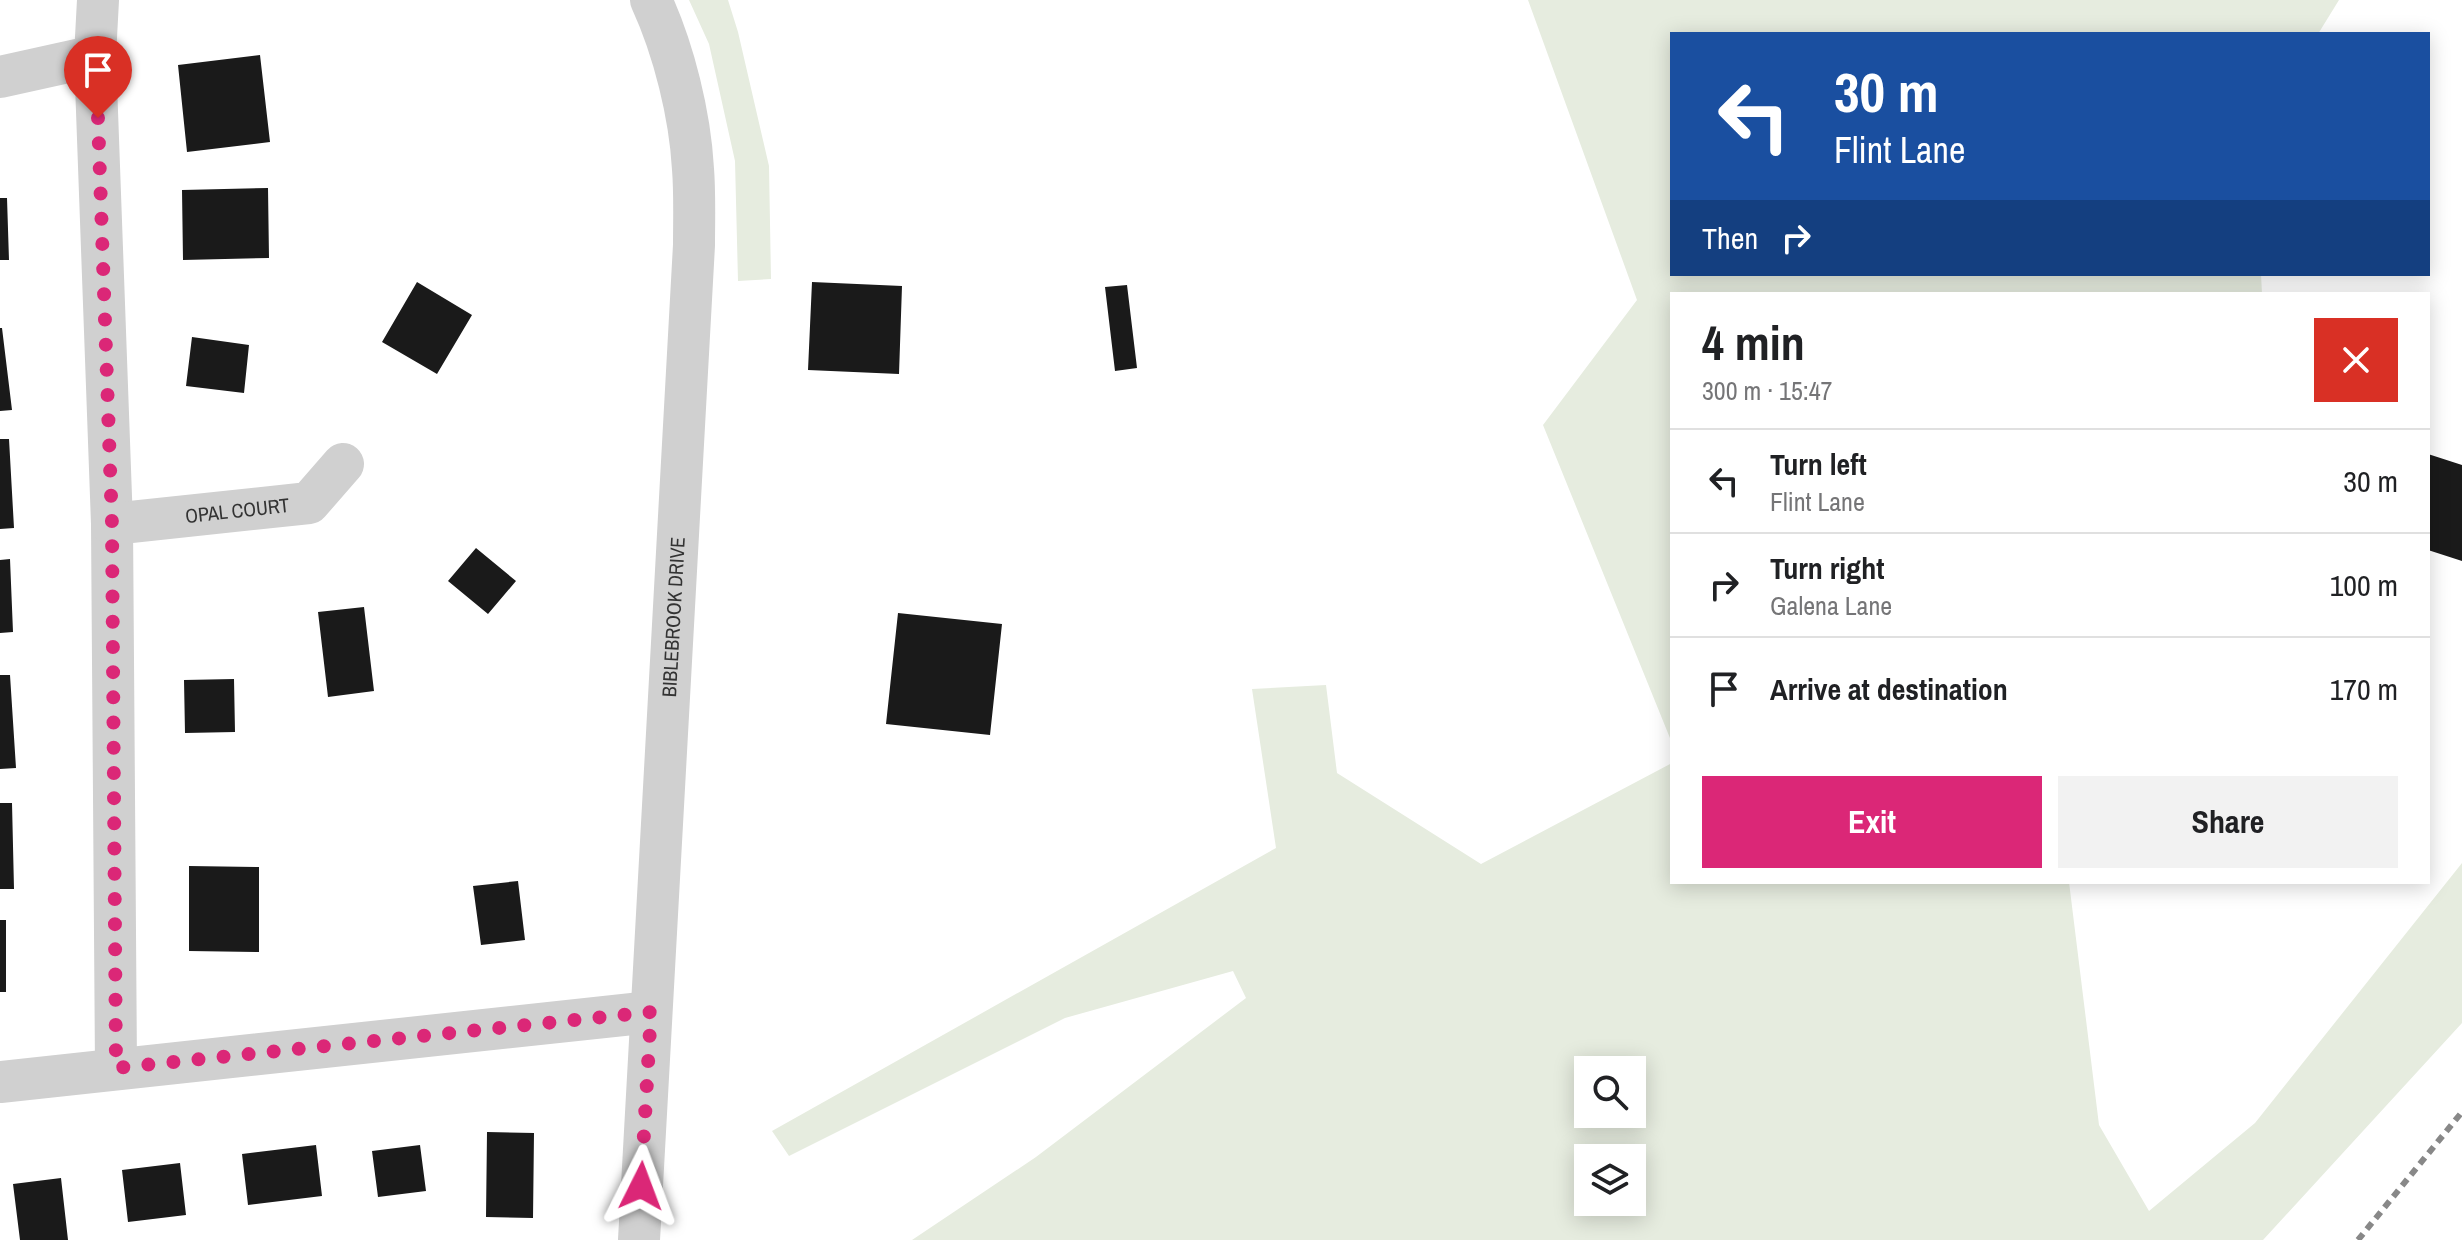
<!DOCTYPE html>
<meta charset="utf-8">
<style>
:root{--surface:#fff;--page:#f2f2f2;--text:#202124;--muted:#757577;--line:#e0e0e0;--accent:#db2777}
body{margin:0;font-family:"Archivo Narrow",sans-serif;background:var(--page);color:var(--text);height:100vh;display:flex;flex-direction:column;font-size:30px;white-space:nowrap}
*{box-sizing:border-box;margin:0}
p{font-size:26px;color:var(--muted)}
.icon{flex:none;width:44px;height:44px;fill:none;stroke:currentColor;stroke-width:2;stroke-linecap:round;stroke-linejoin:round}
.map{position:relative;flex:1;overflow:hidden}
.details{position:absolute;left:1670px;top:292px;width:760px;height:592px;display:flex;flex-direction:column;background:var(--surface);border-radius:0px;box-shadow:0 4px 20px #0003}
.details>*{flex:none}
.top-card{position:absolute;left:1670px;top:32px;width:760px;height:244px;border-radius:0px;box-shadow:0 4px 20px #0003;background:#1a4fa0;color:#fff;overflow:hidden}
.buttons{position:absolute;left:1574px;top:1056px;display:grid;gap:16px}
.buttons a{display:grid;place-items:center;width:72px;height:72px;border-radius:0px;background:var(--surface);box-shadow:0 4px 20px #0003;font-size:40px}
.pin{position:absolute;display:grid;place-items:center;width:68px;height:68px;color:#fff;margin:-82px -34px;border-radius:50% 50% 50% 0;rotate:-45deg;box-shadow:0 0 8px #0007}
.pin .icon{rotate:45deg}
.me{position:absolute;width:88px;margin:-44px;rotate:3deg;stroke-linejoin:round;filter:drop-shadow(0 0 6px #0008)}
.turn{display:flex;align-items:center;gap:28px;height:168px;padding:0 32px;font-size:36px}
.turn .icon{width:104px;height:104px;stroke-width:2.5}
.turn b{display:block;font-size:56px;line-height:68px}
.then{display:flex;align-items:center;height:76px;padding:0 32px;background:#0003;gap:16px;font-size:30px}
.round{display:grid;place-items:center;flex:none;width:84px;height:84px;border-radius:0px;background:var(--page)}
.headline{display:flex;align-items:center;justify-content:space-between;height:136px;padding:0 32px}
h1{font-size:48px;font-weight:700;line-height:60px}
.button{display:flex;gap:16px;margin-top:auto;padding:16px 32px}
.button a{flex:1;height:92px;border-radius:0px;background:var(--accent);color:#fff;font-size:32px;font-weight:700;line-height:92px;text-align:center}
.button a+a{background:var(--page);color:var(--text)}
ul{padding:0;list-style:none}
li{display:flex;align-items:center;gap:24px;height:104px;padding:0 32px;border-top:2px solid var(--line)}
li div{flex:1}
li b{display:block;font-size:30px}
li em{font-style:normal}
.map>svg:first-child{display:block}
.green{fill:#e6ecdf;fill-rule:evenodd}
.building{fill:#1a1a1a}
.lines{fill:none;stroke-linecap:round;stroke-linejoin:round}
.street{stroke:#d0d0d0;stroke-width:42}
.rail{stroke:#888;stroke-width:6;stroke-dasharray:8 6;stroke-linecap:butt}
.route{stroke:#db2777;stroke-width:14;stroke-dasharray:0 25.2}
.labels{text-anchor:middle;stroke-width:8;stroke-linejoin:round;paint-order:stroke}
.street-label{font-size:20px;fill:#333;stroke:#fff}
</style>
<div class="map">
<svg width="2462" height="1240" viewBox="0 0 2462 1240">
<rect width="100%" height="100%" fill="#fff"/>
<path class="green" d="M689,0H728L738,32L769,166L771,279L738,281L735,161L709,44Z
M1528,0H2339L2318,34H1672V274H2261L2262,294H1672V743L1543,425L1637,300Z
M1326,685L1337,773L1481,864L1672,763V882H2069L2099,1125L2149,1211L2255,1123L2462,863V1023L2263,1240H912L1036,1157L1246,998L1233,971L1065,1018L789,1156L772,1131L1276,848L1252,689ZM1588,1070H1632V1114H1588ZM1588,1158H1632V1202H1588Z"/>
<path class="building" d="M260,55L270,142L187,152L178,65Z
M268,188L269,258L183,260L182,190Z
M0,198H7L9,260H0Z
M417,282L472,315L437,374L382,342Z
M812,282L902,286L899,374L808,370Z
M1127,285L1137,368L1115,371L1105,287Z
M0,328H2L12,410L0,411Z
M192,337L249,345L244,393L186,386Z
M0,439H9L14,528L0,529Z
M2428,454L2462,465V561L2428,550Z
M476,548L516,581L488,614L448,581Z
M10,559L13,632L0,633V560Z
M364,607L374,691L328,697L318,612Z
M898,613L1002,624L990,735L886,724Z
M0,675H10L16,768L0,769Z
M234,679L235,732L185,733L184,680Z
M0,803H12L14,889H0Z
M189,866L259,867V952L189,951Z
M518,881L525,940L481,945L473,886Z
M0,920H6V992H0Z
M487,1132L534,1133L533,1218L486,1217Z
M316,1145L322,1196L248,1205L242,1154Z
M420,1145L426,1191L378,1197L372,1151Z
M180,1163L186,1215L128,1222L122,1170Z
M61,1178L68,1240H20L13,1184Z"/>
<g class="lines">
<g class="street">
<path d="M98,0L95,56L112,524L116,1068"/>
<path d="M0,77L95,56"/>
<path id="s1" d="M112,524L309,503L343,464"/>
<path d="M0,1082L651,1012"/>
<path id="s2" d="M639,1240L694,245C694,220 695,194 693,169C690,115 674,50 651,0"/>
</g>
<path class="rail" d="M2358,1240L2462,1112"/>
</g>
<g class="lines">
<path class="route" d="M98,118L112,524L116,1068L651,1012L641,1186"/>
</g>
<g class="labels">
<g class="street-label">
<text dy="7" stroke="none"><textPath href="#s1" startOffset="126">OPAL COURT</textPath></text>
<text dy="7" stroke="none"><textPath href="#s2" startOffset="624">BIBLEBROOK DRIVE</textPath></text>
</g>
</g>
</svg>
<div class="buttons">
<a><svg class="icon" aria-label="search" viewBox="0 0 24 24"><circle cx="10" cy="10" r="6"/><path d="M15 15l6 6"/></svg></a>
<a><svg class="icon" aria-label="layers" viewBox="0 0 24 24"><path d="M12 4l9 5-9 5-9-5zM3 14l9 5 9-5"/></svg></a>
</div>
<div class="pin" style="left:98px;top:118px;background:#d93025"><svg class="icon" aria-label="arrive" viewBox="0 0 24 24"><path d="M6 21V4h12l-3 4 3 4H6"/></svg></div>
<svg class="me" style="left:641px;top:1186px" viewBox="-20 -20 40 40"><path d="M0-17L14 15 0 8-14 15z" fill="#db2777" stroke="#fff" stroke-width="4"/></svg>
<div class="top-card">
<div class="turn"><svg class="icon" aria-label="left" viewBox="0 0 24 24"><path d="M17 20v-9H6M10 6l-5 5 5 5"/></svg><div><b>30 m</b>Flint Lane</div></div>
<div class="then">Then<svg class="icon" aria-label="right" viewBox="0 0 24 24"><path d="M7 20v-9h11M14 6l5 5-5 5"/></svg></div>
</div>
<section class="details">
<div class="headline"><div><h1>4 min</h1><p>300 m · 15:47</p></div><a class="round" style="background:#d93025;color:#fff"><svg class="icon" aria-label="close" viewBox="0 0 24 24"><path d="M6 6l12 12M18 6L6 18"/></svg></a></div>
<ul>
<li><svg class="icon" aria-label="left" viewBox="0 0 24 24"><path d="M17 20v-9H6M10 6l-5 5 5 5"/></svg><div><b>Turn left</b><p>Flint Lane</p></div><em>30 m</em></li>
<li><svg class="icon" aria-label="right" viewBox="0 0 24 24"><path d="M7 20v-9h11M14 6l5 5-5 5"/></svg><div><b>Turn right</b><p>Galena Lane</p></div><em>100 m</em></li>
<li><svg class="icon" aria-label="arrive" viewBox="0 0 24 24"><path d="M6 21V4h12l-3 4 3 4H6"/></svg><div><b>Arrive at destination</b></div><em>170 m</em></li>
</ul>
<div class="button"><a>Exit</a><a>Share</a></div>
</section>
</div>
